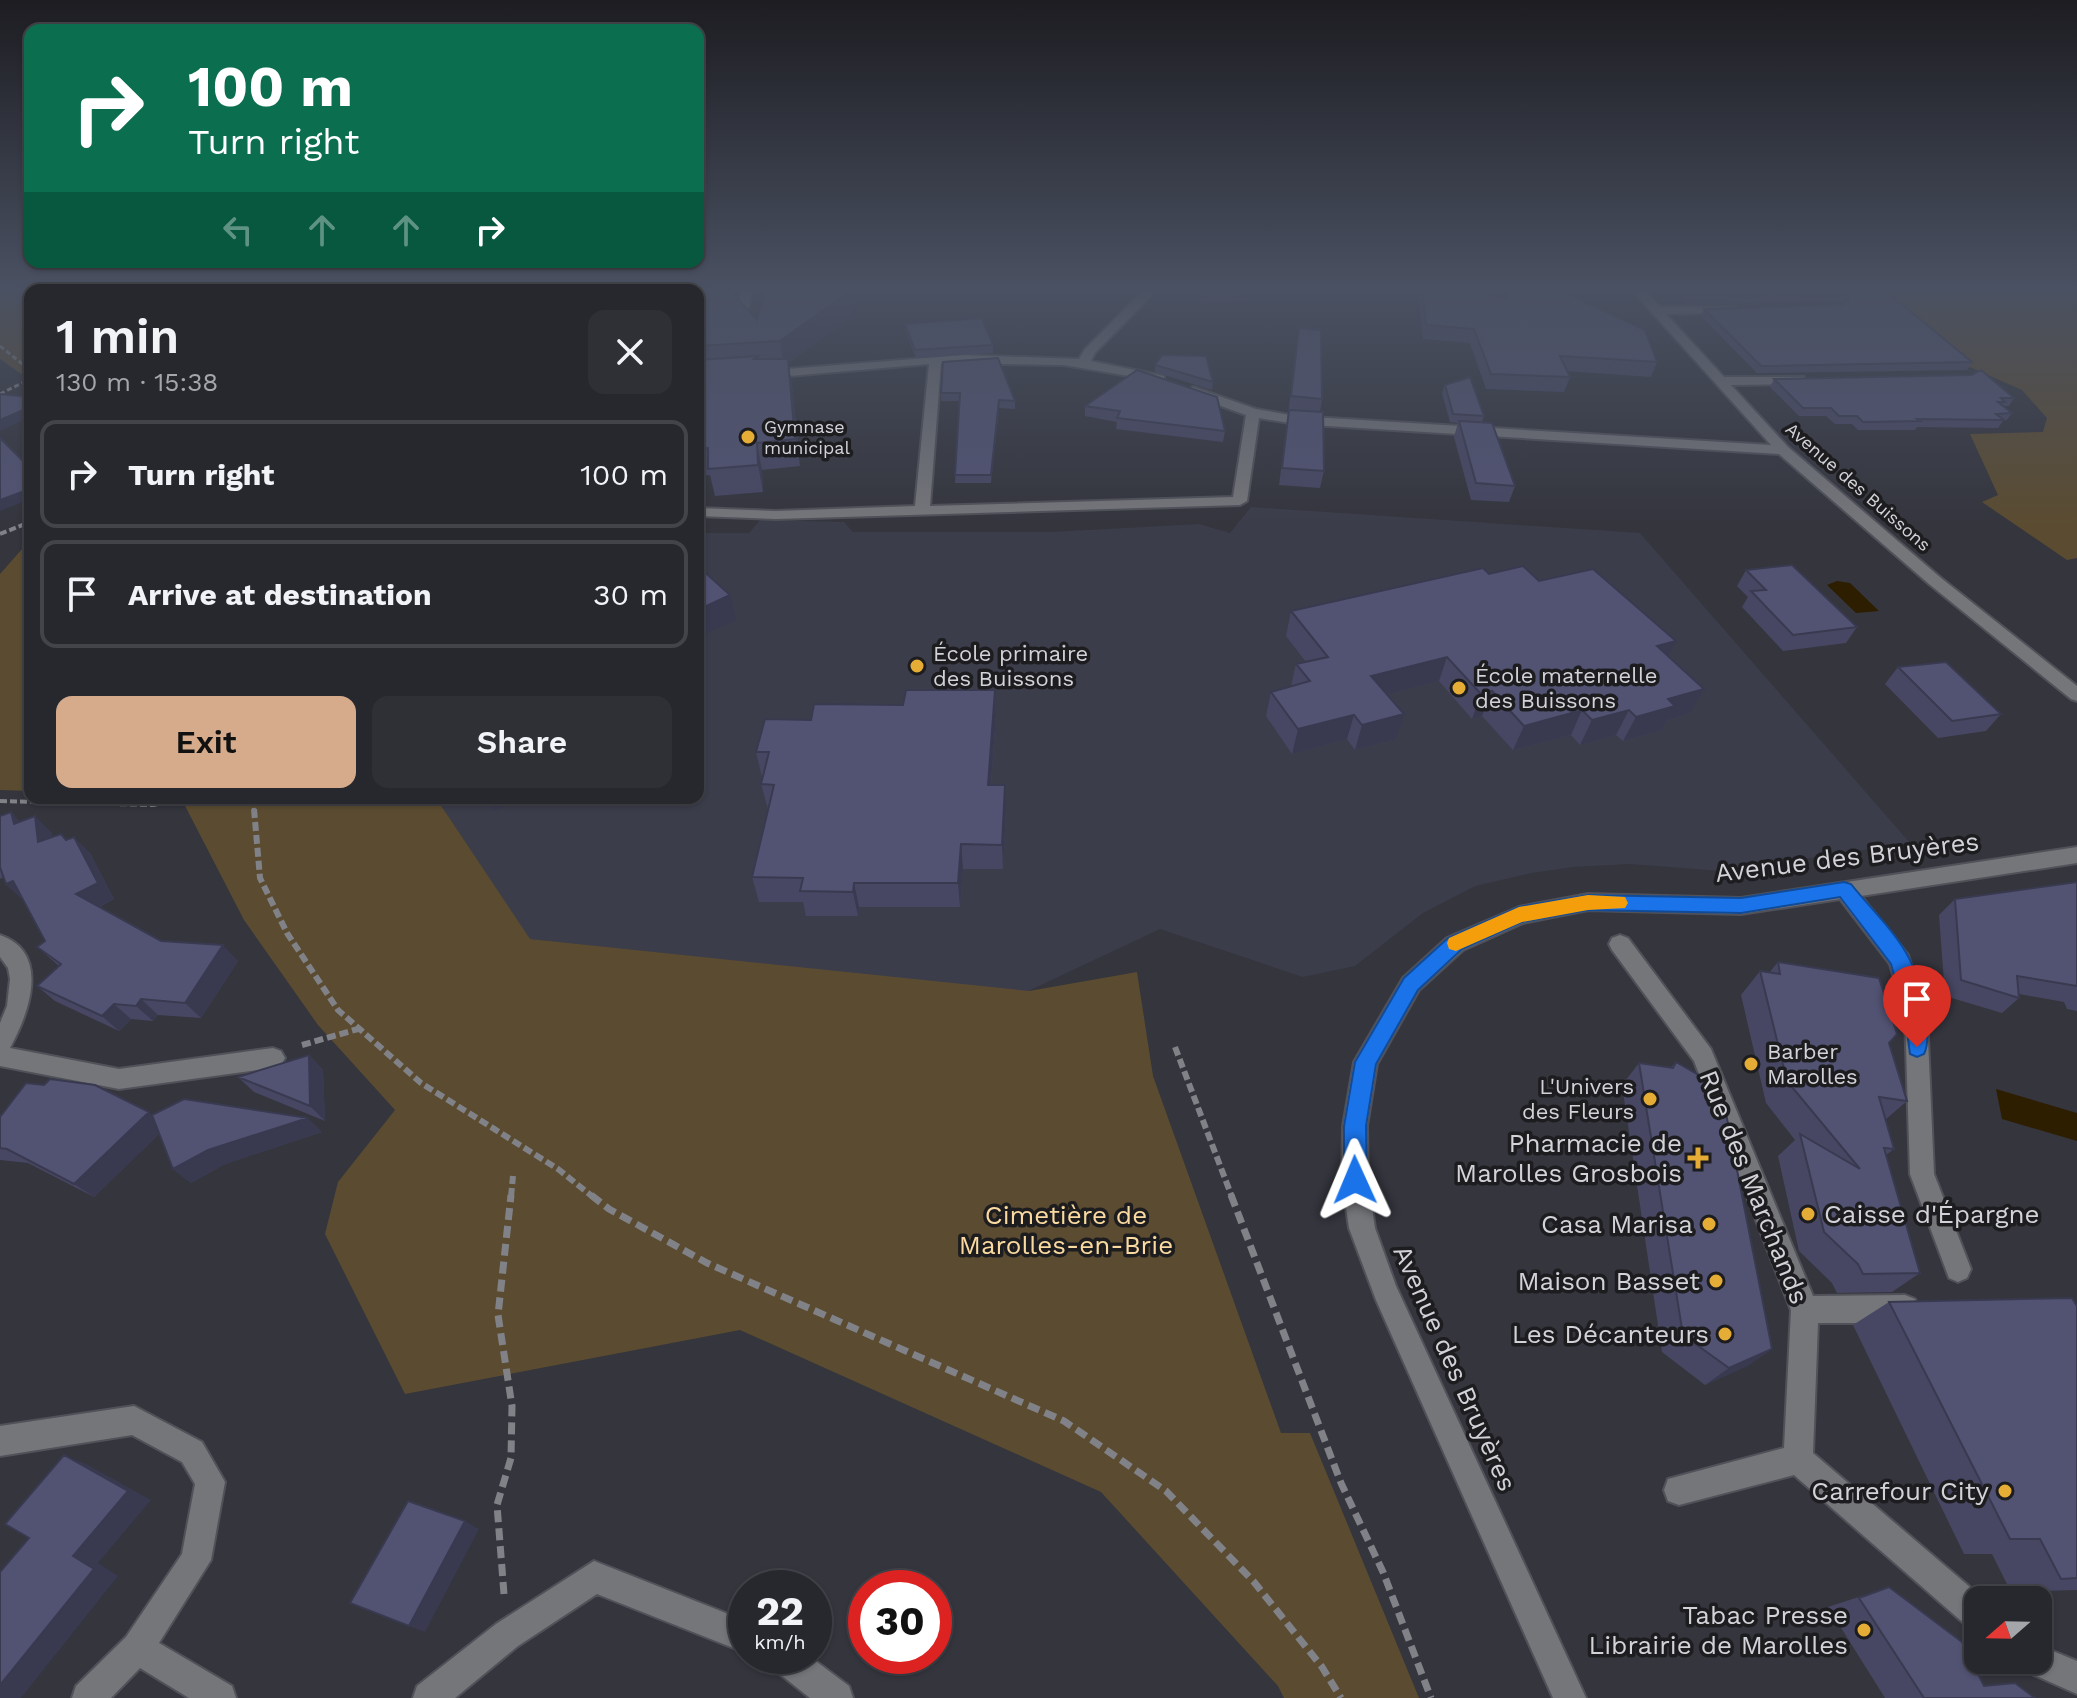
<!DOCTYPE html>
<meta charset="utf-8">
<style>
:root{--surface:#27282e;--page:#2f3036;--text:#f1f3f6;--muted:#a4a6aa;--line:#43444a;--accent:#d6ab8b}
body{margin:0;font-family:"Work Sans",sans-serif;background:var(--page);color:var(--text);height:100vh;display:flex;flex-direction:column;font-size:30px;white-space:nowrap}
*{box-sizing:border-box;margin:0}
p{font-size:26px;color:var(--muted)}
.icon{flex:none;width:44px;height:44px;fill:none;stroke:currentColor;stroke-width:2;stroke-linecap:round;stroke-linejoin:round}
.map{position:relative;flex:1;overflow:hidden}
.panel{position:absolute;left:24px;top:284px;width:680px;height:520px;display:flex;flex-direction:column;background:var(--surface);border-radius:16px;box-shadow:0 2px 6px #0004,0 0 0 2px var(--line)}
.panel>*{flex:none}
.guide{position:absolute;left:24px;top:24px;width:680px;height:244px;border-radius:16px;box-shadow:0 2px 6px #0004,0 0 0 2px var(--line);background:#0b6e4f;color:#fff;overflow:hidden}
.needle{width:52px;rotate:250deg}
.tools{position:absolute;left:1964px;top:1586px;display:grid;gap:16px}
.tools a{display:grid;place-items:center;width:88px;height:88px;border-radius:16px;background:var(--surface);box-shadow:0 2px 6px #0004,0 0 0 2px var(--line);font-size:40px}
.speed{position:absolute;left:728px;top:1570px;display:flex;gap:16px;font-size:40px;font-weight:700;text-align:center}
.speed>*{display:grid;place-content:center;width:104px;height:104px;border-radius:50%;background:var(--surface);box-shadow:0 2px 6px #0004,0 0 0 2px var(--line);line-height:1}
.speed small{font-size:20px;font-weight:400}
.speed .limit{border:12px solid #d22;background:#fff;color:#111}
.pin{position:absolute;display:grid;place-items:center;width:68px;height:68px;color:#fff;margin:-82px -34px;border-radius:50% 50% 50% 0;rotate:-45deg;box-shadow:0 0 8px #0007}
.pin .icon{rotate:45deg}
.me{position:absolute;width:88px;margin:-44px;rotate:359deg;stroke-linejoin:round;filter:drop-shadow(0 0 6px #0008)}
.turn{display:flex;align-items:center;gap:28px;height:168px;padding:0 32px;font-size:36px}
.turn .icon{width:104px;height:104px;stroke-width:2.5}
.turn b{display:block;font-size:56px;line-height:68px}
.lanes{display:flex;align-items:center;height:76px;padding:0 32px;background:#0003;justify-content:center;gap:40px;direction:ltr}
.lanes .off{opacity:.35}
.round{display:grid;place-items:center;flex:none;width:84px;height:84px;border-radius:16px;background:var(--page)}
.summary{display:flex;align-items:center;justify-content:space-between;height:136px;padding:0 32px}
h1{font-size:48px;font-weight:600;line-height:60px}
.primary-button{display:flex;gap:16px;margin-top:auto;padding:16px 32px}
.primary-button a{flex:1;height:92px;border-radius:16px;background:var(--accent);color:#111;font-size:32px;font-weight:600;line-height:92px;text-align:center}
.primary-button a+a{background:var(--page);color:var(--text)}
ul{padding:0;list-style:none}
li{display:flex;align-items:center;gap:24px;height:108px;margin:0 16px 12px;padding:0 16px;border:4px solid var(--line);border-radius:16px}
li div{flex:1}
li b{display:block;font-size:30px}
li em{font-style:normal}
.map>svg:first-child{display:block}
.built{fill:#3c3d4b}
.green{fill:#5b4c31}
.water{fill:#2e1e00}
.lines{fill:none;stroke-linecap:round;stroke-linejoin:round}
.minor-casing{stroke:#505159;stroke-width:4}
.path-far3{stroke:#818288;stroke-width:3;stroke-dasharray:5 3;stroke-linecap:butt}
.path-far2{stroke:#818288;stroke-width:4;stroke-dasharray:7 3;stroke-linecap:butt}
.path-far1{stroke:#818288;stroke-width:6;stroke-dasharray:9 4;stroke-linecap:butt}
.path{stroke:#818288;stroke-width:7;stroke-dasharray:12 6;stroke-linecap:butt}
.minor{fill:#75767a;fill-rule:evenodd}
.wall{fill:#474763}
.shaded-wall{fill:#393a50}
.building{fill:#525373;stroke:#393a50;stroke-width:2}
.route{fill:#1a73e8;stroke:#114b97;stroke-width:2}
.slow{fill:#f59e0b}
.poi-dot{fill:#e6ad36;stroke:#1d1d20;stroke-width:3}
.labels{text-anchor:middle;stroke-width:7;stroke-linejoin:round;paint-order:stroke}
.far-poi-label{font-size:18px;fill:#d2d3d8;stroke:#1d1d20;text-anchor:start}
.far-street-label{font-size:18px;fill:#d2d3d8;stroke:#1d1d20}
.poi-label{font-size:22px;fill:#d2d3d8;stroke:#1d1d20;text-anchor:start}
.near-street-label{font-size:26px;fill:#d2d3d8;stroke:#1d1d20}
.near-poi-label{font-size:26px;fill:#d2d3d8;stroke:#1d1d20;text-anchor:end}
.near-park-label{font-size:26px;fill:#fadaa0;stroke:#1d1d20}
</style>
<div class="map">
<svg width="2077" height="1698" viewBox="0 0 2077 1698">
<rect width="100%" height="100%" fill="#34353d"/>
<path class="built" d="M1251,507L1640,533L1910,843L1722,871L1630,864L1573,867L1532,873L1475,886L1423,913L1355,966L1303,977L1160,929L1026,992L529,939L436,798H698V533H749L760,520L844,522L853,532H1051L1199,524L1230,533Z"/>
<path class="green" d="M0,287H487L480,290H30V380L0,359Z
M1868,287H2077V558L2067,560L1982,502L1998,495L1970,434L2043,432L2047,418L2022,390L1963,364Z
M30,540V791L0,790V574Z
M181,798H436L530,939L1029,991L1137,972L1153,1076L1281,1433H1310L1419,1698H1284L1278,1686L1101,1492L740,1330L405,1394L325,1234L338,1182L395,1110L318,1025L244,920Z"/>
<path class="water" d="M1837,581L1850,583L1879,611L1856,613L1827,585Z
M1996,1089L2077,1113V1141L2002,1119Z"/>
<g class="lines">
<defs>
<path id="minor" d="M742,287H754L748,310L742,314L736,310Z
M1140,287H1152L1150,297L1095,353L1091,361L1164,376V382L1064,365L941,363L930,506L1233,497L1246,415L1188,394L1186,391L1193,387L1256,409L1295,416L1771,445L1629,287H1641L1660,307H1736L1738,309L1732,313L1666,314L1724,377H1804L1805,380L1799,384L1731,385L1788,447L1941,578L2077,686V701L2071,699L1929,584L1779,454L1295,424L1259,418L1247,501L1240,505L776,519L698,516V508L776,511L915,506L929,364L766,378L761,377V371L964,355L1079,359L1085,349L1138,296Z
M2077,847V863L1861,896L1908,955L1927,1016L1934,1174L1971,1269L1967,1278L1958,1282L1949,1278L1910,1174L1905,1016L1890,964L1840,899L1741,914L1588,910L1523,923L1463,950L1419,990L1377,1064L1367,1126L1368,1180L1375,1228L1396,1286L1586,1698H1553L1376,1300L1349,1228L1342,1180L1343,1126L1354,1062L1403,978L1447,938L1519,907L1588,894L1741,898Z
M0,935C52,953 28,1015 10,1048L119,1069L273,1048L281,1051L285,1058L281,1065L273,1068L119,1089L0,1066V1023L7,1006L10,979L8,968L0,957Z
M1620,935L1628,938L1711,1049L1813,1296L1905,1295L1915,1299L1919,1309L1915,1319L1905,1323H1818L1813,1453L1985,1600H1978V1631L1967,1626L1794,1475L1679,1505L1668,1501L1664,1490L1668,1479L1784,1448L1791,1310L1694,1061L1612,950L1609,944L1612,938Z
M134,1406L202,1442L225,1482L211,1560L159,1643L232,1686L236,1698H189L140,1668L111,1698H72L76,1686L126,1637L182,1554L195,1484L182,1462L132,1435L0,1456V1426Z
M594,1561L746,1621V1653L597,1594L518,1646L455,1698H413L417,1686L496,1624Z
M2038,1645L2077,1661V1694L2025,1671L2020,1660H2038Z
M766,1656H809L849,1686L853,1698H810L771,1667Z"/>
</defs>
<use href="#minor" class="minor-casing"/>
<path class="path-far3" d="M463,290L503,287
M540,290L541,287
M0,346L30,370
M0,394L30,379"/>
<path class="path-far2" d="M0,534L30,522
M253,798L254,811
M0,801L153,805L194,798"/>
<path class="path-far1" d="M254,809L260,878L287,933L338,1010L421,1083L558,1169L593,1197
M302,1045L358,1029
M1175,1047L1232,1197
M511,1197L513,1176"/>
<path class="path" d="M591,1195L609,1209L707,1263L1064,1421L1166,1491L1254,1582L1322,1667L1341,1698
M1231,1195L1341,1483L1383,1572L1431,1698
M504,1594L497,1505L511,1458L512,1406L498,1315L511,1195"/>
<use href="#minor" class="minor"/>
</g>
<path class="wall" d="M767,287H858L852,317L788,363L792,385L800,466L762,470L763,492L715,496L710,475L698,476V290L757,320Z
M1050,287H1100V292H1051Z
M1197,287H1248L1247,301L1201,303Z
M1396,287H1412L1411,290Z
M1419,287H1452L1506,299L1509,287H1570L1568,294L1657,362L1651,377L1567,371L1570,377L1564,392L1486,389L1470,343L1423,339L1418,294Z
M1675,287H1881L1972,362L1967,370L1757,373L1701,316L1704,309L1840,305L1843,303L1840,301L1690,304Z
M905,324L993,345V353L916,358L906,332Z
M1299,328L1322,399L1320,412L1324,471L1320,488L1279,485Z
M943,362L1015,401V409L999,408L991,483H955L959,401H941Z
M1155,365L1213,382L1212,390L1155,372Z
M1137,370L1225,431L1223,442L1116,429L1117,422L1085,416V406Z
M1774,379L2014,398L2009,406H2003L2012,413L2006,421H2003L1998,428L1917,427L1915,430H1858L1852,424H1835L1826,416H1799L1770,387Z
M1445,385L1484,416L1482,422L1515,486L1509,502L1471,500L1454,437L1458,423L1450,422L1442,393Z
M1746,570L1857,627L1846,643L1783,651L1742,607L1748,597L1737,586Z
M1489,574L1539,581L1668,656L1690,713L1667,720L1662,730L1623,741L1616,735L1580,745L1571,735L1513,750L1482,716L1472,719L1439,681L1387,694L1396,739L1355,750L1347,739L1292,754L1266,716L1271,692L1291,686L1296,664L1306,662L1286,636L1291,611Z
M1898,667L2001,714L1986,731L1938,738L1885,684Z
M995,690L996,715L991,785L1006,810L1003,869H963L960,907H859L858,916H806L803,902H759L752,877L768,809L761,784L762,777L756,752L811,720Z
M11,812L20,822L52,833V837L61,834L67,840L90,853L114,899L99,907L161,941L238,961L201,1018L158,1015L153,1021L131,1019L119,1031L55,1001L37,986L59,966L37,947L45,941L23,900L6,884L4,877L0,879V816Z
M2077,882V1011L2067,1009L2064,1002L2019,994V998L2002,1013L1945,996L1939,915L1955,899Z
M1778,962L1889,1043L1907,1101L1885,1120L1894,1149L1886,1155L1920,1273L1892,1292L1837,1293L1832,1283L1799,1251L1778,1156L1795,1140L1766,1103L1741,995L1760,971L1769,973Z
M309,1055L323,1070L325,1121L254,1092L238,1077Z
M1676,1062L1772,1349L1747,1366L1705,1385L1662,1352L1622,1085L1639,1063L1671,1067Z
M152,1115L322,1132L225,1164L191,1183L173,1169L159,1134L94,1197L28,1163L0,1160V1117Z
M1889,1302L2077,1306V1590L2011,1592L1992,1554H1964L1853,1325Z
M1889,1587L1984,1686L2035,1698H1885L1828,1607Z"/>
<path class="shaded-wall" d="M850,287H858L852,317L788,363L792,385L800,466L780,341Z
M999,400V408L991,483V475Z
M30,407V417L0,431V420Z
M757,443L762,470L763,492L758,465Z
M30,489V499L0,511V500Z
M730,595L736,620L698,637V610Z
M1676,641L1663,665L1657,646Z
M1447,657L1439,681L1364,700L1371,676Z
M1704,689L1690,713L1667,720L1662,730L1623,741L1636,717L1668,699Z
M995,690L996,715L989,810L988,785Z
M1492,691L1482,716L1472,719L1481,694Z
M1582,710L1571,735L1513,750L1524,726Z
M1629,710L1616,735L1580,745L1592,720Z
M1404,714L1396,739L1355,750L1362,725Z
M1354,715L1347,739L1292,754L1298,729Z
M1005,785L1006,810L1003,869L1002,845Z
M487,798H521L494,811Z
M11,812L27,829L14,824Z
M35,816L52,833L55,858L38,842Z
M74,837L90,853L114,899L92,910L76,894Z
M961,844L963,869L960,907L958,883Z
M13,881L23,900L6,884Z
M854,883L859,907L858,916L853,892Z
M223,945L238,961L201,1018L185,1003Z
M141,999L158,1015L153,1021L136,1006Z
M114,1004L131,1019L119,1031L102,1016Z
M309,1055L323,1070L325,1121L310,1106Z
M149,1112L167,1127L94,1197L74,1184Z
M308,1118L322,1132L225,1164L191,1183L173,1169L208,1150Z
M1772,1349L1747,1366L1705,1385L1729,1368Z
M64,1455L88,1465L151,1500L98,1563L118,1576L21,1698H0V1685L73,1556Z
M465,1521L479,1529L425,1632L409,1626Z"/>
<path class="building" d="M640,287H727L757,320L767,287H850L849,292L780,341L698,346V290H625Z
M1202,287H1249L1203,289Z
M1422,287H1452L1507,299L1510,287H1570L1568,294L1645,330L1657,362L1560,356L1570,377L1491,374L1474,329L1426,325Z
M1685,287H1881L1972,362L1761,366L1704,309L1840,305L1848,301V296L1844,293L1693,296Z
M982,318L993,345L915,350L905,324Z
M1299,328L1321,330L1322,399L1291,396Z
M1162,355L1206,356L1213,382L1155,365Z
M758,356L754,359H788L795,439L757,443L758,465L708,469V448L698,449V360Z
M998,358L1015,401L999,400L991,475H955L960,393H941L943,362Z
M1137,370L1217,397L1225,431L1117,418L1120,411L1085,406Z
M1981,370L2014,398H2001L2005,402H1998L2012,413L1996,414L2004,420L1917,419L1920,421L1863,422L1857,416H1839L1831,408H1803L1774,379L1972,375Z
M1470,377L1484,416L1453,414L1445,385Z
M0,394L30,397V407L0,420Z
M1289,410L1323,412L1324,471L1282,468Z
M1459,421L1492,423L1515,486L1476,483Z
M0,438L30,468V489L0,500Z
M1792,565L1857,627L1793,635L1751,591L1766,590L1746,570Z
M698,566L730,595L698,610Z
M1523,566L1539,581L1593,569L1676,641L1657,646L1704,689L1668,699L1675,706L1636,717L1629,710L1592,720L1582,710L1524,726L1492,691L1481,694L1447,657L1371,676L1404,714L1362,725L1354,715L1298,729L1271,692L1310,681L1296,664L1328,657L1291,611L1483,568L1489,574Z
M1946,662L2001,714L1952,721L1898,667Z
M906,690H995L988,785H1005L1002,845L961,844L958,883H854L853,892L800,891L803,878L752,877L774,785L761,784L769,752H756L765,719L811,720L814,704L903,705Z
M11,812L14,824L35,816L38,842L61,834L66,840L74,837L98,883L76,894L161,941L223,945L185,1003L141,999L136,1006L114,1004L102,1016L37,986L61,964L37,947L45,941L13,881L6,884L0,867V816Z
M2077,882V986L2017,976L2019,998L1961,980L1955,899Z
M1778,962L1879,978L1897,1034L1889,1043L1907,1101L1879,1097L1894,1149L1884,1148L1920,1273L1863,1274L1858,1264L1824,1232L1800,1134L1860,1169L1787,1081L1760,971L1780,974Z
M309,1055L310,1106L238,1077Z
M1676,1062L1721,1088L1772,1349L1729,1368L1683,1335L1639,1063L1673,1068Z
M50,1079L95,1085L149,1112L74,1184L7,1149L0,1148V1117L26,1083L44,1085Z
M184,1099L308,1118L208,1150L173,1169L152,1115Z
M2072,1298L2077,1306V1578L2061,1579L2040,1539H2010L1889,1302Z
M64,1455L128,1491L73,1556L94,1569L0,1685V1572L29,1538L5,1524Z
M408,1501L465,1521L409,1626L350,1603Z
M1889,1587L1962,1642L1984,1686L2015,1683L2035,1698H1924L1859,1598Z"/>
<linearGradient id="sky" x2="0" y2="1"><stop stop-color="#1d1d22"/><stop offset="0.55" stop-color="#4a5162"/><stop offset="1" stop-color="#4a5162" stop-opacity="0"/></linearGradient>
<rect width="2077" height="525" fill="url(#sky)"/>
<path class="route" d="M1844,882L1851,884C1869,907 1895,931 1909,958C1919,977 1934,1034 1924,1054L1917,1057L1910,1054L1905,1016L1891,964L1840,897L1741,913L1588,910L1522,922L1462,949L1418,990L1376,1064L1366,1126L1367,1180L1363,1188L1355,1191L1347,1188L1344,1180V1126L1355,1062L1404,978L1448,938L1519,907L1588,895L1741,898Z"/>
<path class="slow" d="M1588,895L1625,897L1628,903L1625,908L1588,910L1522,922L1456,951L1449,949L1447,943L1449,938L1519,907Z"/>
<g class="poi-dot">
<circle cx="748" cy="437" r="8"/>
<circle cx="917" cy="666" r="8"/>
<circle cx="1459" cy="688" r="8"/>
<circle cx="1751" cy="1064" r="8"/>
<circle cx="1650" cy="1099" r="8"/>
<path d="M1694 1146h8v8h8v8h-8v8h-8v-8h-8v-8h8z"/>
<circle cx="1808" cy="1214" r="8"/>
<circle cx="1709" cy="1224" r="8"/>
<circle cx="1716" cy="1281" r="8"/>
<circle cx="1725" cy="1334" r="8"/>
<circle cx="2005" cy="1491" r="8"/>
<circle cx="1864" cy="1630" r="8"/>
</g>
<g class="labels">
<g class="far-poi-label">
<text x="764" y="433">Gymnase<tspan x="764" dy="21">municipal</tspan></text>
</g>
<g class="far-street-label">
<text transform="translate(1858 487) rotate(41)" y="6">Avenue des Buissons</text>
</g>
<g class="poi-label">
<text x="933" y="661">École primaire<tspan x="933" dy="25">des Buissons</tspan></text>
<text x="1475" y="683">École maternelle<tspan x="1475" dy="25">des Buissons</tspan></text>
<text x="1767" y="1059">Barber<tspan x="1767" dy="25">Marolles</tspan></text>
<text x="1634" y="1094" text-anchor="end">L'Univers<tspan x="1634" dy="25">des Fleurs</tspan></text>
</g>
<g class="near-street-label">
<text transform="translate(1847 857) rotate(-7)" y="9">Avenue des Bruyères</text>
<text transform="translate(1754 1187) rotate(68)" y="9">Rue des Marchands</text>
<text transform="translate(1455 1368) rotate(66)" y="9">Avenue des Bruyères</text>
</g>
<g class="near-poi-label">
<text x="1682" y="1152">Pharmacie de<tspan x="1682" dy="30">Marolles Grosbois</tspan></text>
<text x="1824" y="1223" text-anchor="start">Caisse d'Épargne</text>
<text x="1693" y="1233">Casa Marisa</text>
<text x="1700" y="1290">Maison Basset</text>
<text x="1709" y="1343">Les Décanteurs</text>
<text x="1989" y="1500">Carrefour City</text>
<text x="1848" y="1624">Tabac Presse<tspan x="1848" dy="30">Librairie de Marolles</tspan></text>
</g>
<g class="near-park-label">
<text x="1066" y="1224">Cimetière de<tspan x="1066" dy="30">Marolles-en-Brie</tspan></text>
</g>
</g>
</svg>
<div class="tools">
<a><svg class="needle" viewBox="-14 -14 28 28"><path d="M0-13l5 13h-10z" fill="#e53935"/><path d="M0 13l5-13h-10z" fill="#a4a6aa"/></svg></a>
</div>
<div class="speed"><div>22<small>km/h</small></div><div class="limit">30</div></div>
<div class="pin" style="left:1917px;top:1047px;background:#d93025"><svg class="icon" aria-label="arrive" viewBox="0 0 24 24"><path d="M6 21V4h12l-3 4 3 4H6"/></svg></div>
<svg class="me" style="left:1355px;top:1180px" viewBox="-20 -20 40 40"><path d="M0-17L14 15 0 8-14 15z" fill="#1a73e8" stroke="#fff" stroke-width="4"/></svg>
<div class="guide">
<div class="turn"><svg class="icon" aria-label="right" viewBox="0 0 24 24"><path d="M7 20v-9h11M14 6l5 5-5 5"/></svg><div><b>100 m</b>Turn right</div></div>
<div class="lanes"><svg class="icon off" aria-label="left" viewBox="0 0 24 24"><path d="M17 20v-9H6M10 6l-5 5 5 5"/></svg><svg class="icon off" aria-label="ahead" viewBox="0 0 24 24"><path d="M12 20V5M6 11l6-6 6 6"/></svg><svg class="icon off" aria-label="ahead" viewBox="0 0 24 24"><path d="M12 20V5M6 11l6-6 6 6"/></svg><svg class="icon" aria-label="right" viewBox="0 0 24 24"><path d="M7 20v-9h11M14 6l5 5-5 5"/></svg></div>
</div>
<section class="panel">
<div class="summary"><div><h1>1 min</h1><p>130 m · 15:38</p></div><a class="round"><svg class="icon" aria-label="close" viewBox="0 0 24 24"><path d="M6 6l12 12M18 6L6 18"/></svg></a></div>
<ul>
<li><svg class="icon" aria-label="right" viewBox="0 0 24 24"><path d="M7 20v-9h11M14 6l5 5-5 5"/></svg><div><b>Turn right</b></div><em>100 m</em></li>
<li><svg class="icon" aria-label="arrive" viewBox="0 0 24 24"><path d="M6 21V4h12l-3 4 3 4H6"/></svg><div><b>Arrive at destination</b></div><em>30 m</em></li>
</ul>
<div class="primary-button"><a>Exit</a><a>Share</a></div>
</section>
</div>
